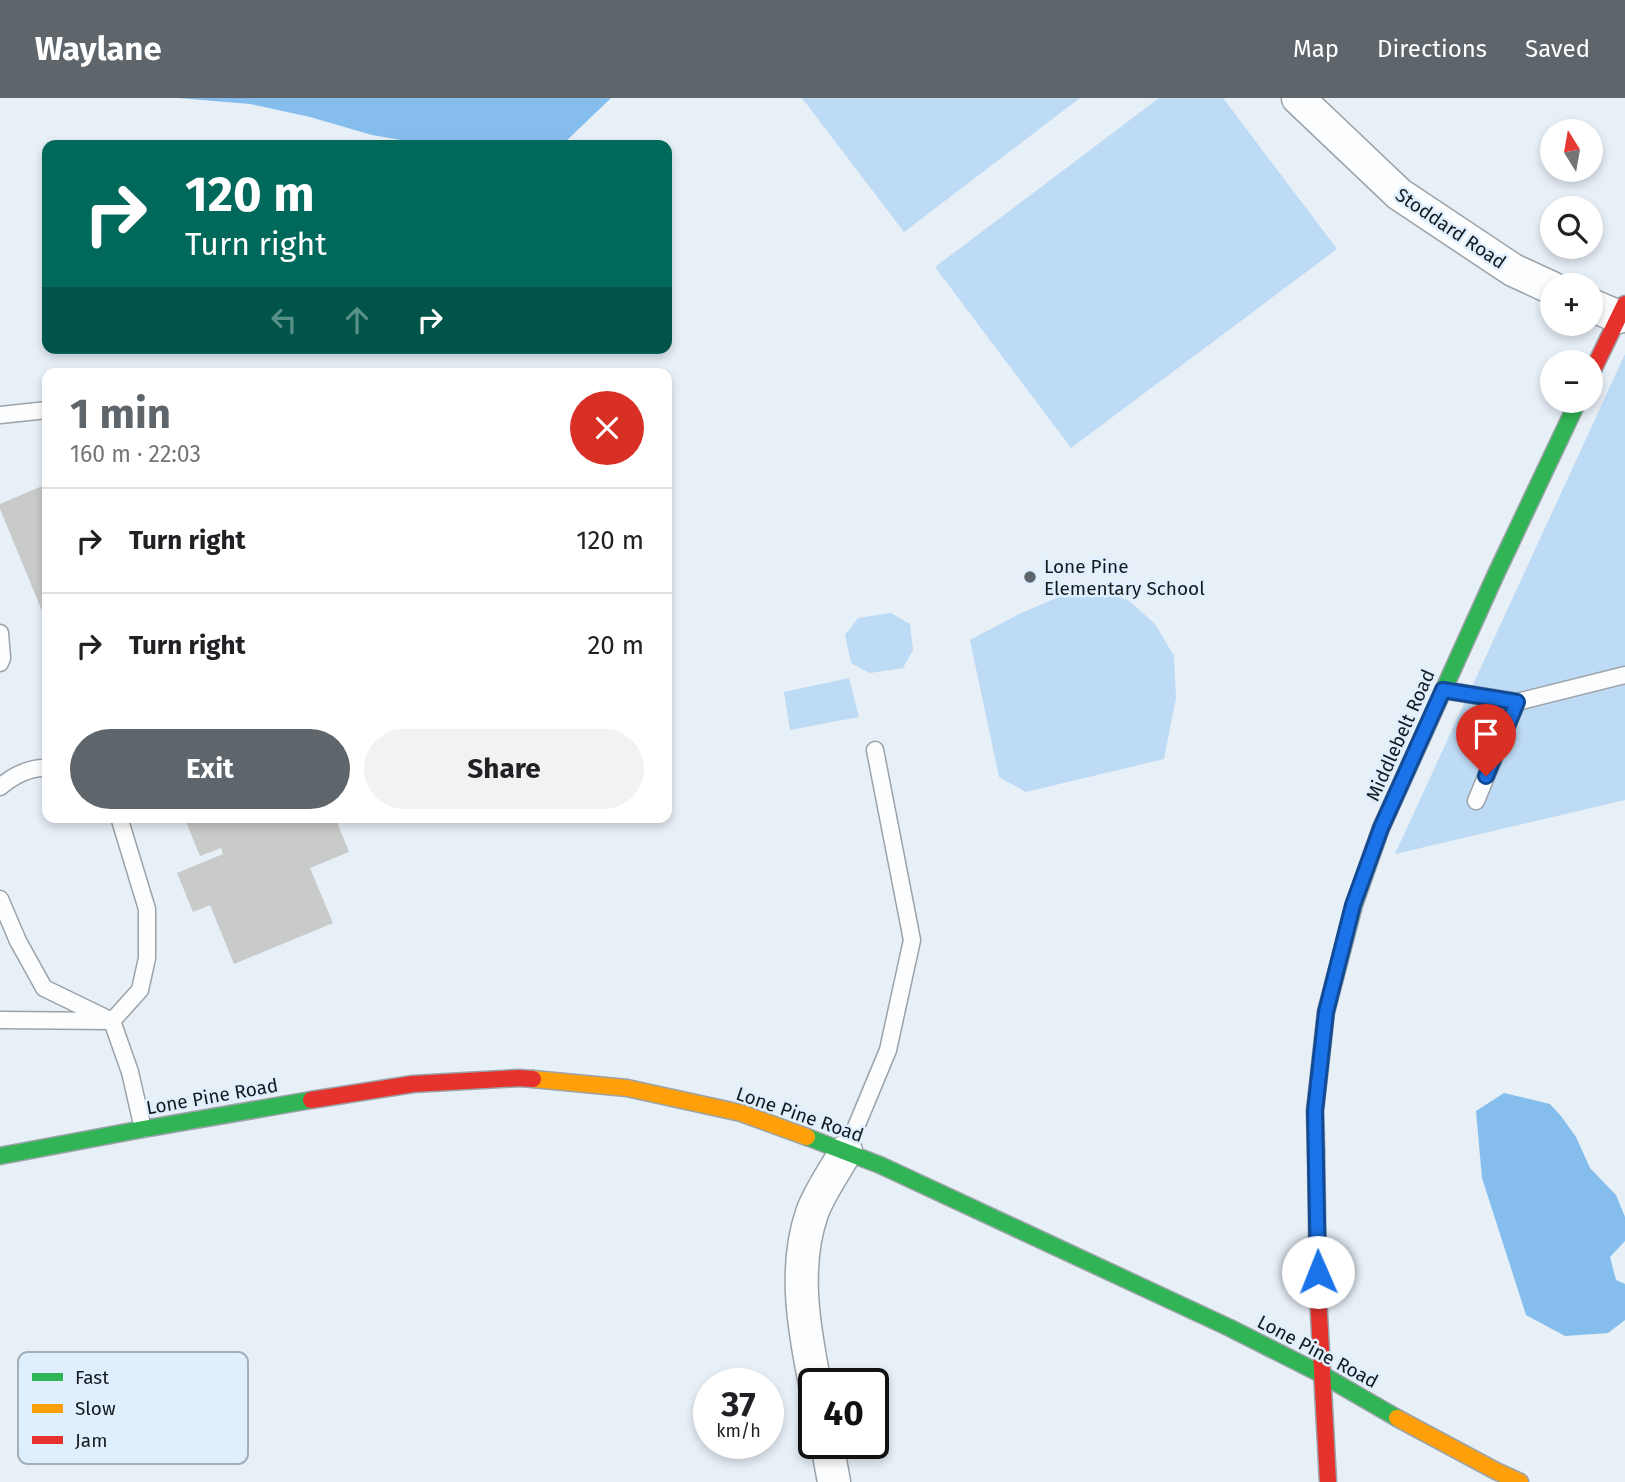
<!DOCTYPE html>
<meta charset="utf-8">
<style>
:root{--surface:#fff;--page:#f2f2f2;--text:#202124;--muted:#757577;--line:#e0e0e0;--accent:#5e656b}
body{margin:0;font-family:"Fira Sans",sans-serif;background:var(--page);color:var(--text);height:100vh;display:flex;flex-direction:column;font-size:26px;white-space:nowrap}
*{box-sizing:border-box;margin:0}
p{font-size:23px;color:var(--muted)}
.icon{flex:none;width:38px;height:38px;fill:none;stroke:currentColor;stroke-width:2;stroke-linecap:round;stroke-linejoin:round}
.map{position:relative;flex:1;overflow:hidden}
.drawer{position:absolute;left:42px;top:270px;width:630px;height:455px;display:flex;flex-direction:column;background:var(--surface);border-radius:14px;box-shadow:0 4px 10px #0003}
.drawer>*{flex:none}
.guide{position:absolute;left:42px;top:42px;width:630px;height:214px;border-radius:14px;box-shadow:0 4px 10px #0003;background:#00695c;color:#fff;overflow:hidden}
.needle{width:46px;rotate:349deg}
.buttons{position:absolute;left:1540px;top:21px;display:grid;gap:14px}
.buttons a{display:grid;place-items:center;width:63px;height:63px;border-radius:50%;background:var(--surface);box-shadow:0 4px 10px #0003;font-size:35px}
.speed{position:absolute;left:693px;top:1270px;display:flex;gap:14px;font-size:35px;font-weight:700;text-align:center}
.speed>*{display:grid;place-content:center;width:91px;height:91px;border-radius:50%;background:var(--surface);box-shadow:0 4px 10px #0003;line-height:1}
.speed small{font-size:18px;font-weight:400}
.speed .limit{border:4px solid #111;border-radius:10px;background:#fff;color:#111}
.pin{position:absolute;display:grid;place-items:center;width:60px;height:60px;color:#fff;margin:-72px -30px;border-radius:50% 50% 50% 0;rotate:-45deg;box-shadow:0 0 7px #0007}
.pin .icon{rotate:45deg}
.me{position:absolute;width:77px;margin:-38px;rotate:359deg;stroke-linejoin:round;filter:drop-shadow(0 0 5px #0008)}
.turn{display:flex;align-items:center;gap:24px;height:147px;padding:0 28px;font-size:32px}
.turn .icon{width:91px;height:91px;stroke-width:2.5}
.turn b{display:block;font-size:49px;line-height:60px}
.lanes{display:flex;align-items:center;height:66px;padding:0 28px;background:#0003;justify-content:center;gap:35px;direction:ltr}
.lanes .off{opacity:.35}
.round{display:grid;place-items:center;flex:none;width:74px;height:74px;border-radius:37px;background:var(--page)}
.headline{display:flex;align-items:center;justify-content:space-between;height:119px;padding:0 28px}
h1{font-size:42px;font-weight:700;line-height:52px;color:var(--accent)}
.primary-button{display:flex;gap:14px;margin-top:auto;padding:14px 28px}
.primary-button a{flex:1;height:80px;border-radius:42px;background:var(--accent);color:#fff;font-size:28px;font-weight:700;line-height:80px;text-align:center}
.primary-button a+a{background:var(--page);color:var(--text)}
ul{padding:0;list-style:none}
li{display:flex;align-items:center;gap:21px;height:105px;padding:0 28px;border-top:2px solid var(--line)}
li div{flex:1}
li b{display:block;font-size:26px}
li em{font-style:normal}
header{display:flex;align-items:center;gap:42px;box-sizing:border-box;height:98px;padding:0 35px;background:var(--accent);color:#fff}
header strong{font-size:33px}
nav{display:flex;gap:38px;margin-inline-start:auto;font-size:24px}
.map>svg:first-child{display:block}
.green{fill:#bedbf5}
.water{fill:#85bdec}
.building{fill:#c9cbcb}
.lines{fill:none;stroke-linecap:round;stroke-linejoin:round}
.lane-casing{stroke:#9ca3a8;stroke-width:19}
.street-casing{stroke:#9ca3a8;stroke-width:35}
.fast-casing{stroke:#9ca3a8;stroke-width:19}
.slow-casing{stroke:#9ca3a8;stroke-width:19}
.jam-casing{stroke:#9ca3a8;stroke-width:19}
.lane{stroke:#fbfdfe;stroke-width:16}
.street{stroke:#fbfdfe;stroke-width:32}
.fast{stroke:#30b455;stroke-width:16}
.slow{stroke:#ff9f0a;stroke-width:16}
.jam{stroke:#e5322d;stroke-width:16}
.route-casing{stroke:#114b97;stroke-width:18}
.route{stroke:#1a73e8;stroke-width:12}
.poi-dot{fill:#5e656b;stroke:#e0effe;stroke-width:2.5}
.labels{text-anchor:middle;stroke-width:5;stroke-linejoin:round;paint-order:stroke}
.street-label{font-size:19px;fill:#151a1f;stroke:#e0effe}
.poi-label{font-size:19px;fill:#151a1f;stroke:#e0effe;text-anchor:start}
.key{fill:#e0effe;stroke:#a3afbb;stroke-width:2}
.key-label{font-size:19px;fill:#151a1f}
</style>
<header>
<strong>Waylane</strong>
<nav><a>Map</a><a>Directions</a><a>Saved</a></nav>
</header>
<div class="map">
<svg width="1625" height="1384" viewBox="0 0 1625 1384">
<rect width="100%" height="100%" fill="#e7eff7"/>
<path class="green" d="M802,0H1080L904,134Z
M1159,0H1223L1337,151L1071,350L935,169Z
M1625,256V702L1395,756Z
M1077,491L1103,494L1128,502L1155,526L1174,558L1176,600L1164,661L1026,694L999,679L970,542L1019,516Z
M891,515L910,526L913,552L903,570L870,575L851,565L845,537L858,520Z
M849,580L859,619L790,632L784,594Z"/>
<path class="water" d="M178,0H611L562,47H430L372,37L310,19L250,6Z
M1504,995L1550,1006L1561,1018L1576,1039L1590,1070L1616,1097L1625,1119V1143L1610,1159L1616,1182L1625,1186V1222L1608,1235L1565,1238L1526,1217L1482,1080L1476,1013Z"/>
<path class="building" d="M47,386V525L0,411V406Z
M184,719H335L349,754L310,770L333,825L234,866L210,807L193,814L177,775L223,756L221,750L200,758Z"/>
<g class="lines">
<defs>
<path id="lane" d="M0,317L47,312
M0,535L2,560L0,565
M1443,592L1517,604L1625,577
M0,689C13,678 29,669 47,670
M1476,703L1517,604
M0,801L18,843L44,890L112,923L130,974L143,1031
M0,922L112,923L140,892L147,860V811L119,719
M846,1053L888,952L912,842L875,652"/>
<path id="street" d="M1298,0L1399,96L1513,172L1552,190
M1591,207L1619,219
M815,1286C804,1231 793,1170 812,1115C819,1095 836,1071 846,1053
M827,1346L834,1384"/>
<path id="fast" d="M807,1039L880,1067L1230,1230L1321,1276L1397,1320
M1316,1051L1315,1013L1326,914L1354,807L1381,730L1496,476L1578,303
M0,1058L143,1031L311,1002"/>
<path id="slow" d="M533,981L627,990L741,1015L807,1039
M1397,1320L1496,1373L1520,1384"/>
<path id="jam" d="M1591,276L1625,206
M311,1002L413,986L519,980L533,981
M1316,1051L1318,1197L1328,1384"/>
</defs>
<use href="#lane" class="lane-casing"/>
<use href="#street" class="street-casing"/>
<use href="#fast" class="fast-casing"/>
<use href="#slow" class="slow-casing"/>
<use href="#jam" class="jam-casing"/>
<use href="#lane" class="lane"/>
<use href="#street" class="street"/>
<use href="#fast" class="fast"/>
<use href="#slow" class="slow"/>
<use href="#jam" class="jam"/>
</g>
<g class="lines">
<defs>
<path id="route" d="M1318,1174L1315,1013L1326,914L1353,807L1381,730L1443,592L1517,604L1486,678"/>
</defs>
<use href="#route" class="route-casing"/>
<use href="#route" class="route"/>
</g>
<circle class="poi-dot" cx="1030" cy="479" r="7"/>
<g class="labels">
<g class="street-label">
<text transform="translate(1451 130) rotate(34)" y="7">Stoddard Road</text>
<text transform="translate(1400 637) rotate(-66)" y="7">Middlebelt Road</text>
<text transform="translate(212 998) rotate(-10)" y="7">Lone Pine Road</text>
<text transform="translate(800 1016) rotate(19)" y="7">Lone Pine Road</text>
<text transform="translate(1318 1253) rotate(28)" y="7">Lone Pine Road</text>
</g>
<g class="poi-label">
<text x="1044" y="475">Lone Pine<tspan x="1044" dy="22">Elementary School</tspan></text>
</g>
</g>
<rect x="18" y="1254" width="230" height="112" rx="10" class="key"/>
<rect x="32" y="1275" width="31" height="8" fill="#30b455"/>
<rect x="32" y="1306" width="31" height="9" fill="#ff9f0a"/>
<rect x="32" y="1338" width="31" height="8" fill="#e5322d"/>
<g class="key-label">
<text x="75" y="1286">Fast</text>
<text x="75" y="1317">Slow</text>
<text x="75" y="1349">Jam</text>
</g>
</svg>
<div class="buttons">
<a><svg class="needle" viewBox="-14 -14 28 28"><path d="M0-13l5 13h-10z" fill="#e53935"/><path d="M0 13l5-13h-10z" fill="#757577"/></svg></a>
<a><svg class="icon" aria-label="search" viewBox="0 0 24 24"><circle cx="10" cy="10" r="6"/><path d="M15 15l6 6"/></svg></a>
<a>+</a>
<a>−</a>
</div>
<div class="speed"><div>37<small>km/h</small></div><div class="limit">40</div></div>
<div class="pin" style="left:1486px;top:678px;background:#d93025"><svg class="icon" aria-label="arrive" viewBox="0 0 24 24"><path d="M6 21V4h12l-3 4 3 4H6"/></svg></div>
<svg class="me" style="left:1318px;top:1174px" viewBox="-20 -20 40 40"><circle r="19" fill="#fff"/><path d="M0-13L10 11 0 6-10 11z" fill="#1a73e8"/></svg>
<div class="guide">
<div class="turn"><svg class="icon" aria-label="right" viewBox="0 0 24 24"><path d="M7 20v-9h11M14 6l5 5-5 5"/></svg><div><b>120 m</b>Turn right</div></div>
<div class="lanes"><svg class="icon off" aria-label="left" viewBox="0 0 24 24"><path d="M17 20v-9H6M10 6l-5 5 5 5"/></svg><svg class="icon off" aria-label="ahead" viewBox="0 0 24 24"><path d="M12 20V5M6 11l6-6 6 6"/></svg><svg class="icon" aria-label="right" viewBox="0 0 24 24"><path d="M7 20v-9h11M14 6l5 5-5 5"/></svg></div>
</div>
<section class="drawer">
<div class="headline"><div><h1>1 min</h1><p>160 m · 22:03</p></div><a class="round" style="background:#d93025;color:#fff"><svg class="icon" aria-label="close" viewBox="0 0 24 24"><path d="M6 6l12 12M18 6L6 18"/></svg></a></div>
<ul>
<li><svg class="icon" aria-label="right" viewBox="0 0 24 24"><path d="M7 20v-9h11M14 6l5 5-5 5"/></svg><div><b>Turn right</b></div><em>120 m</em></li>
<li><svg class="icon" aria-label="right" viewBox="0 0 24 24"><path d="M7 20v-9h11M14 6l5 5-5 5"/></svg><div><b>Turn right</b></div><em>20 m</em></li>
</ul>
<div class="primary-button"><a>Exit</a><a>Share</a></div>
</section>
</div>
